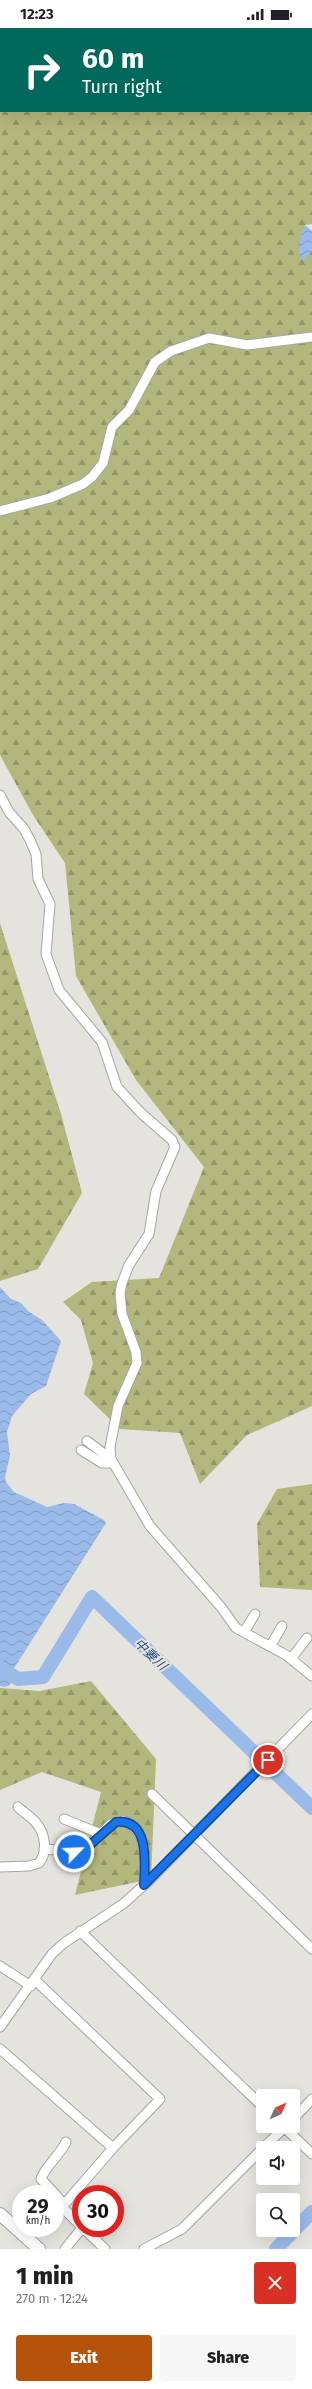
<!DOCTYPE html>
<meta charset="utf-8">
<style>
:root{--surface:#fff;--page:#f6f6f6;--text:#202124;--muted:#757577;--accent:#b45309}
body{margin:0;font-family:"Fira Sans","Noto Sans JP",sans-serif;background:var(--page);color:var(--text);height:100vh;display:flex;flex-direction:column;font-size:15px;white-space:nowrap}
*{box-sizing:border-box;margin:0}
p{font-size:13px;color:var(--muted)}
.icon{flex:none;width:22px;height:22px;fill:none;stroke:currentColor;stroke-width:2;stroke-linecap:round;stroke-linejoin:round}
.map{position:relative;height:2221px;overflow:hidden}
.details{display:flex;flex-direction:column;background:var(--surface);flex:1}
.details>*{flex:none}
.hud{position:absolute;left:0px;top:0px;width:312px;height:84px;box-shadow:0 4px 16px #0002;background:#00695c;color:#fff;overflow:hidden}
.needle{width:26px;rotate:45deg}
.buttons{position:absolute;left:256px;top:2061px;display:grid;gap:8px}
.buttons a{display:grid;place-items:center;width:44px;height:44px;border-radius:4px;background:var(--surface);box-shadow:0 4px 16px #0002;font-size:20px}
.speed{position:absolute;left:12px;top:2157px;display:flex;gap:8px;font-size:20px;font-weight:700;text-align:center}
.speed>*{display:grid;place-content:center;width:52px;height:52px;border-radius:50%;background:var(--surface);box-shadow:0 4px 16px #0002;line-height:1}
.speed small{font-size:10px;font-weight:400}
.speed .limit{border:6px solid #d22;background:#fff;color:#111}
.pin{position:absolute;display:grid;place-items:center;width:34px;height:34px;color:#fff;margin:-17px;border:2px solid #fff;border-radius:50%;box-shadow:0 1px 4px #0007}
.me{position:absolute;width:44px;margin:-22px;rotate:66deg;stroke-linejoin:round;filter:drop-shadow(0 0 3px #0008)}
.turn{display:flex;align-items:center;gap:14px;height:84px;padding:0 16px;font-size:18px}
.turn .icon{width:52px;height:52px;stroke-width:2.5}
.turn b{display:block;font-size:28px;line-height:34px}
.round{display:grid;place-items:center;flex:none;width:42px;height:42px;border-radius:4px;background:var(--page)}
.headline{display:flex;align-items:center;justify-content:space-between;height:68px;padding:0 16px}
h1{font-size:24px;font-weight:800;line-height:30px}
.action{display:flex;gap:8px;margin-top:auto;padding:8px 16px}
.action a{flex:1;height:46px;border-radius:4px;background:var(--accent);color:#fff;font-size:16px;font-weight:800;line-height:46px;text-align:center}
.action a+a{background:var(--page);color:var(--text)}
.status{display:flex;justify-content:space-between;align-items:center;height:28px;padding:0 20px;background:var(--surface);direction:ltr}
.status svg{height:11px;fill:currentColor}
.map>svg:first-child{display:block}
.forest{fill:url(#forest-firs)}
.water{fill:url(#water-waves)}
.lines{fill:none;stroke-linecap:round;stroke-linejoin:round}
.river{stroke:#9abaea;stroke-width:14}
.minor-casing{stroke:#a6a59f;stroke-width:11}
.secondary-casing{stroke:#a6a59f;stroke-width:14}
.minor{stroke:#fff;stroke-width:9}
.secondary{stroke:#fff;stroke-width:12}
.route-casing{stroke:#114b97;stroke-width:10}
.route{stroke:#1a73e8;stroke-width:7}
.labels{text-anchor:middle;stroke-width:4;stroke-linejoin:round;paint-order:stroke}
.water-label{font-size:13px;font-style:italic;fill:#274f89;stroke:#e5e3dd}
</style>
<div class="status"><b>12:23</b><svg viewBox="0 0 49 12"><path d="M0 12V9h3v3zM5 12V6h3v6zM10 12V3h3v9zM15 12V0h3v12zM26 1h20v11H26zM47 4h2v5h-2z"/></svg></div>
<div class="map">
<svg width="312" height="2221" viewBox="0 0 312 2221">
<defs>
<pattern id="forest-firs" width="22" height="20" patternUnits="userSpaceOnUse"><rect width="22" height="20" fill="#b2b77e"/><path d="M5 1l3.5 6h-7zM16 11l3.5 6h-7z" fill="#929668"/></pattern>
<pattern id="water-waves" width="16" height="10" patternUnits="userSpaceOnUse"><rect width="16" height="10" fill="#9abaea"/><path d="M0 5q4-4 8 0t8 0" fill="none" stroke="#7e98be"/></pattern>
</defs>
<rect width="100%" height="100%" fill="#e5e3dd"/>
<path class="forest" d="M0,0L298,1H1V83H311L312,11V196L305,197L312,223V1378L247,1407L200,1456L180,1405L120,1401L84,1366L93,1335L81,1292L63,1274L92,1254L159,1250L204,1139L136,1052L76,948L65,835L33,787L0,727Z
M0,895L61,1086L82,1165L38,1241L0,1253Z
M312,1456V1562L260,1559L257,1496L277,1461Z
M91,1653L156,1731L151,1851L75,1867L101,1764L42,1744L0,1762V1660L40,1663Z"/>
<path class="water" d="M305,197L312,203V223L304,232L301,231C297,220 300,208 305,197Z
M0,1259L11,1271L21,1275L28,1283L42,1292L61,1313L46,1358L31,1366L12,1388L7,1404L10,1428L5,1449L6,1454L14,1464L47,1479L64,1475L74,1476L104,1492L106,1495L13,1642C13,1651 12,1662 0,1658Z"/>
<g class="lines">
<path class="river" d="M0,1639L18,1651L43,1649L92,1569L312,1780
M276,2221L312,2184"/>
<defs>
<path id="minor" d="M0,483L50,470L83,456L92,449L103,435L112,399L129,382L155,334L171,323L209,310L247,317L312,309
M0,767L9,784L24,801L30,812L36,826L38,851L50,876L46,926L59,962L102,1014L117,1059L141,1085L172,1112L175,1119L156,1163L149,1206L129,1237L122,1255L120,1265L122,1286L136,1324L137,1335L118,1378L110,1419L111,1431L150,1498L221,1579L236,1600L286,1627L312,1648
M87,1413L111,1431
M81,1422L102,1435H113
M244,1604L255,1586
M271,1617L282,1598
M291,1631L307,1610
M152,1766L312,1921
M64,1791L101,1806
M44,1821L82,1824L111,1796L124,1793C150,1805 145,1833 144,1857
M0,1839L29,1838L39,1835C48,1824 45,1806 37,1796C32,1789 24,1785 18,1779
M80,1903L263,2079
M0,1938L31,1958
M35,1952L160,2071L113,2120L62,2179
M0,1999L52,1926L64,1915L123,1876L151,1851L312,1686
M0,2021L113,2120
M293,2091L312,2071
M283,2098L312,2126
M263,2120L286,2098
M55,2166L41,2151C44,2140 60,2127 66,2114
M55,2166L60,2172L62,2179L81,2198
M83,2200L105,2221
M65,2221L82,2200
M144,2221L182,2201L263,2120"/>
<path id="secondary" d="M0,2186L39,2221"/>
</defs>
<use href="#minor" class="minor-casing"/>
<use href="#secondary" class="secondary-casing"/>
<use href="#minor" class="minor"/>
<use href="#secondary" class="secondary"/>
</g>
<g class="lines">
<defs>
<path id="route" d="M74,1824H82L116,1794C150,1790 145,1836 144,1857L268,1732"/>
</defs>
<use href="#route" class="route-casing"/>
<use href="#route" class="route"/>
</g>
<g class="labels">
<g class="water-label">
<text transform="translate(151 1626) rotate(44)" y="5">中妻川</text>
</g>
</g>
</svg>
<div class="buttons">
<a><svg class="needle" viewBox="-14 -14 28 28"><path d="M0-13l5 13h-10z" fill="#e53935"/><path d="M0 13l5-13h-10z" fill="#757577"/></svg></a>
<a><svg class="icon" aria-label="sound" viewBox="0 0 24 24"><path d="M4 9h4l5-4v14l-5-4H4zM17 9q2 3 0 6"/></svg></a>
<a><svg class="icon" aria-label="search" viewBox="0 0 24 24"><circle cx="10" cy="10" r="6"/><path d="M15 15l6 6"/></svg></a>
</div>
<div class="speed"><div>29<small>km/h</small></div><div class="limit">30</div></div>
<div class="pin" style="left:268px;top:1732px;background:#d93025"><svg class="icon" aria-label="arrive" viewBox="0 0 24 24"><path d="M6 21V4h12l-3 4 3 4H6"/></svg></div>
<svg class="me" style="left:74px;top:1824px" viewBox="-20 -20 40 40"><circle r="17" fill="#1a73e8" stroke="#fff" stroke-width="3"/><path d="M0-11L8 9 0 5-8 9z" fill="#fff"/></svg>
<div class="hud">
<div class="turn"><svg class="icon" aria-label="right" viewBox="0 0 24 24"><path d="M7 20v-9h11M14 6l5 5-5 5"/></svg><div><b>60 m</b>Turn right</div></div>
</div>
</div>
<section class="details">
<div class="headline"><div><h1>1 min</h1><p>270 m · 12:24</p></div><a class="round" style="background:#d93025;color:#fff"><svg class="icon" aria-label="close" viewBox="0 0 24 24"><path d="M6 6l12 12M18 6L6 18"/></svg></a></div>
<div class="action"><a>Exit</a><a>Share</a></div>
</section>
